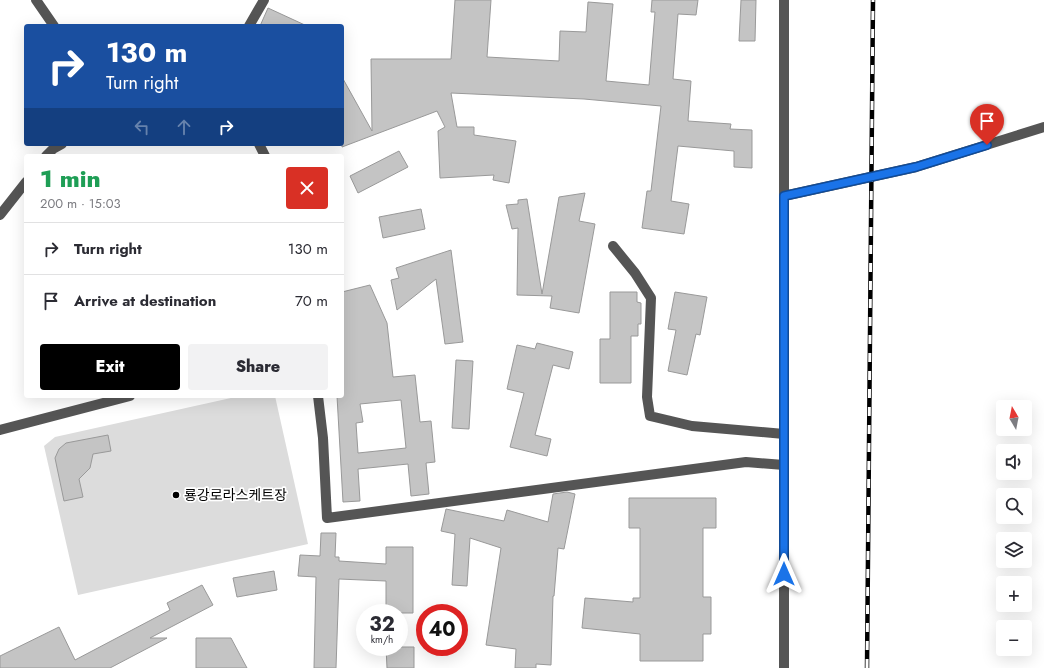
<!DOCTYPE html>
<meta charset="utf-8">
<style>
:root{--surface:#fff;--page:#f2f2f3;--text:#2b2b33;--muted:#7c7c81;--line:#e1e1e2;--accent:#000}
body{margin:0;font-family:Jost,"Noto Sans KR",sans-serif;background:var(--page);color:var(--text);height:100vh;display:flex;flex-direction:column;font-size:15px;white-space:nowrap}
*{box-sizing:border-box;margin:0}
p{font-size:13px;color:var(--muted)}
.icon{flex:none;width:22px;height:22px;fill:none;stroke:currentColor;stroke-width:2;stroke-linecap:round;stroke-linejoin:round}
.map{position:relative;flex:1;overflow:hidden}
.side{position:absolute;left:24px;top:154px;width:320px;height:244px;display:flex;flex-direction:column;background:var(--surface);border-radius:4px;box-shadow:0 4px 16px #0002}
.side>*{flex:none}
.top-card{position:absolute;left:24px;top:24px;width:320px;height:122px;border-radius:4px;box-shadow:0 4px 16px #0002;background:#1a4fa0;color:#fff;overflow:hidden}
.needle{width:26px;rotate:350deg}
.buttons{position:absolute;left:996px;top:400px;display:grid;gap:8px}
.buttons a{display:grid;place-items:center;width:36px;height:36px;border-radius:4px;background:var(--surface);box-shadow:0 4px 16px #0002;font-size:20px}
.speed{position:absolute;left:356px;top:604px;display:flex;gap:8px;font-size:20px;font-weight:700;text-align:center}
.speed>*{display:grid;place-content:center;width:52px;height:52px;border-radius:50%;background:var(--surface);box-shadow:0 4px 16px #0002;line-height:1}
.speed small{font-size:10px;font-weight:400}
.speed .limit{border:6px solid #d22;background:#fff;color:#111}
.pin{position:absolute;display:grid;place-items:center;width:34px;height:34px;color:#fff;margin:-41px -17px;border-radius:50% 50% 50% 0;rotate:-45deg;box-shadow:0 0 4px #0007}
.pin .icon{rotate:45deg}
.me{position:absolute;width:44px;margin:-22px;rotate:0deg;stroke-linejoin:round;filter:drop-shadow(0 0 3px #0008)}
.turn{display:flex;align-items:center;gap:14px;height:84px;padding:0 16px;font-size:18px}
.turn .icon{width:52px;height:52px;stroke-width:2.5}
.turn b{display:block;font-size:28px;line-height:34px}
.lanes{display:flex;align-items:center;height:38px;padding:0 16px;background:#0003;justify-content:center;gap:20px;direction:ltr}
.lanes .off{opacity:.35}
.round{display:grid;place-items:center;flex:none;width:42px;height:42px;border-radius:4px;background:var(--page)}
.headline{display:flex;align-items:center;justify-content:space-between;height:68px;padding:0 16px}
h1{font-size:24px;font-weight:800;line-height:30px;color:#1e9e55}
.action{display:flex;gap:8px;margin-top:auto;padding:8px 16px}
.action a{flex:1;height:46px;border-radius:4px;background:var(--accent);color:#fff;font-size:16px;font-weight:800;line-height:46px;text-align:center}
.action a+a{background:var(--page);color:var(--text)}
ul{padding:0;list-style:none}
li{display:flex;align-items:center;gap:12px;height:52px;padding:0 16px;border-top:1px solid var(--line)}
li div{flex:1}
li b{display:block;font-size:15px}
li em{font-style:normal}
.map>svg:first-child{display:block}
.green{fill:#dcdcdc}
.building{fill:#c4c4c4;stroke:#999;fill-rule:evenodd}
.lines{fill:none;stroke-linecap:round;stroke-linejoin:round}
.minor{stroke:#555;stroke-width:10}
.rail-casing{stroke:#000;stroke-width:4.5}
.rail{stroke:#fff;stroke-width:3;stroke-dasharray:9;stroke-linecap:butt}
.route-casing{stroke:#114b97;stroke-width:10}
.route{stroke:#1a73e8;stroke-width:7}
.poi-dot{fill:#000;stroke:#fff;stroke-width:1.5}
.labels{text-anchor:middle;stroke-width:3.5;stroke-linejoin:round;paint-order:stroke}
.poi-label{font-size:14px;fill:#000;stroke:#fff;text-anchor:start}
</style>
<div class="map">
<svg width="1044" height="668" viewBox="0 0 1044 668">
<rect width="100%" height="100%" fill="#fff"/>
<path class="green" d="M240,396H275L308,544L78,595L44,446L55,437Z"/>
<path class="building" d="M455,0H491L487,57L559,61L560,31L586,32L588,2L613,4L606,81L649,85L655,12H651L652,0H698L696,15L678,14L673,79L691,81L688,121L731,124L730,129L752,130V168L734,167V151L678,146L671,201L689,204L684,234L642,228L647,191H651L661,106L584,99L451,93L457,127H474V135L516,141L509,183L493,180L494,175L440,178L438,131L445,127L437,111L342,147V77L372,131L371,59H451Z
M741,0H756L755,41H739Z
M268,8L307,26H260Z
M399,151L408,167L358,193L350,176Z
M585,193L579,221L595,224L579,313L550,308L552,296L517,295L518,228L512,229L506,205L518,204V200L527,199L542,294L559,197Z
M421,209L425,229L383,238L379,217Z
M451,250L463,342L445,344L436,279L397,310L391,280L399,278L396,268Z
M370,285L387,323L393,377L415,375L420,422L431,421L435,462L426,463L429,494L411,496L408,464L358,469L360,501L343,502L337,396H342V292ZM401,400L406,448L358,453L356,423L363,422L360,404Z
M610,292H637V302L641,303V324H638V336H631V383H600V339H610Z
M675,292L707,297L700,335L696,334L687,375L668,371L676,330L668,329Z
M537,343L573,352L569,369L553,365L535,435L551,439L547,456L510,447L524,393L507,389L517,345L535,349Z
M456,360L473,361L469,429L452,428Z
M108,435L111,451L93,454L90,468L79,479L83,497L64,501L55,458L59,449L66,443Z
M567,492L575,494L564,549L558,548L554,596H553L551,665L536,664V668H515L516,649L486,645L501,548L470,538L467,586L452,585L455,534L441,531L446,509L504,521L507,510L548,522L553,494Z
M629,498H716V528H703V597H711V634H703V661H640V634L582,628L585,598L633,602V598H640V528H629Z
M321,533H336L335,557H339V561L386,564V547H413V613H386V581L339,579L336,668H314L316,577L298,576L300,555L320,556Z
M274,571L277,590L237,597L233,578Z
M202,585L213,605L150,638H167L110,668H0V656L59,627L75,660L170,610L167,603Z
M196,638H231L247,668H196Z
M386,647H414V668H387Z"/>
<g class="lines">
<path class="minor" d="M36,0L54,26
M249,26L264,0
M259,144L265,156
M46,156L53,149L62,144
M784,196L916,167L1044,127
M0,215L26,182
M613,246L635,273L651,298L647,397L650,416L692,426L784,434
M318,396L323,438L327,518L746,462L784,465
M0,430L130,396
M784,668V0"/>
<defs>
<path id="rail" d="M867,668L873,0"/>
</defs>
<use href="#rail" class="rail-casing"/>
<use href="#rail" class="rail"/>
</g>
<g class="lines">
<defs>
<path id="route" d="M784,574V196L916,167L987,145"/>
</defs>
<use href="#route" class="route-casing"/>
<use href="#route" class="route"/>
</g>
<circle class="poi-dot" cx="176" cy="495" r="4"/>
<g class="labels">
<g class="poi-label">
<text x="184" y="500">룡강로라스케트장</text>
</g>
</g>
</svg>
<div class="buttons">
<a><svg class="needle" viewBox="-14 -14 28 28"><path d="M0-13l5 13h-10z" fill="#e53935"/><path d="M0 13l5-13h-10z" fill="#7c7c81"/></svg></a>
<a><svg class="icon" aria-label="sound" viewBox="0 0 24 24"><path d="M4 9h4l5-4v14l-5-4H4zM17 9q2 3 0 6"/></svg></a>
<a><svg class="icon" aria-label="search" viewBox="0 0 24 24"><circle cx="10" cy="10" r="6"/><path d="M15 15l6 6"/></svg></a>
<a><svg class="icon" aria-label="layers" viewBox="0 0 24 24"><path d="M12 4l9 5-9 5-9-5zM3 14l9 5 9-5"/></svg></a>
<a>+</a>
<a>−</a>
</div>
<div class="speed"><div>32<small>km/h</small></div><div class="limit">40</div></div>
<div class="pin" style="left:987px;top:145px;background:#d93025"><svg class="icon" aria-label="arrive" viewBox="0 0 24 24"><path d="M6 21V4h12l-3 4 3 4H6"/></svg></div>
<svg class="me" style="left:784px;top:574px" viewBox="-20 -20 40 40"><path d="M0-17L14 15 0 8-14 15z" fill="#1a73e8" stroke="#fff" stroke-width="4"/></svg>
<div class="top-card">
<div class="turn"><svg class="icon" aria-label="right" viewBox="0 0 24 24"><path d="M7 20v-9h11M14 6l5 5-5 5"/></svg><div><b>130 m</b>Turn right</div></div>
<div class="lanes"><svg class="icon off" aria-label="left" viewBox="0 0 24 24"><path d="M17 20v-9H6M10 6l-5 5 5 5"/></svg><svg class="icon off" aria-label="ahead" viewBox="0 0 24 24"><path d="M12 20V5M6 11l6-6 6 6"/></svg><svg class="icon" aria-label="right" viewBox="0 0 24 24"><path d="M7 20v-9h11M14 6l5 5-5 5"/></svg></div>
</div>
<section class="side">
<div class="headline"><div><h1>1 min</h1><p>200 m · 15:03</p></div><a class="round" style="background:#d93025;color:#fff"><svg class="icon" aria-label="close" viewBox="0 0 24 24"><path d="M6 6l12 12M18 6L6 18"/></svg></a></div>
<ul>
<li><svg class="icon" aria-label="right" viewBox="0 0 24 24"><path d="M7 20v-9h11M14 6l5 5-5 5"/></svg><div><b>Turn right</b></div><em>130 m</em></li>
<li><svg class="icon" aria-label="arrive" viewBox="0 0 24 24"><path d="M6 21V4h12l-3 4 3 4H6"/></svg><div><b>Arrive at destination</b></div><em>70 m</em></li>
</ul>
<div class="action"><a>Exit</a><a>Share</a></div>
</section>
</div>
